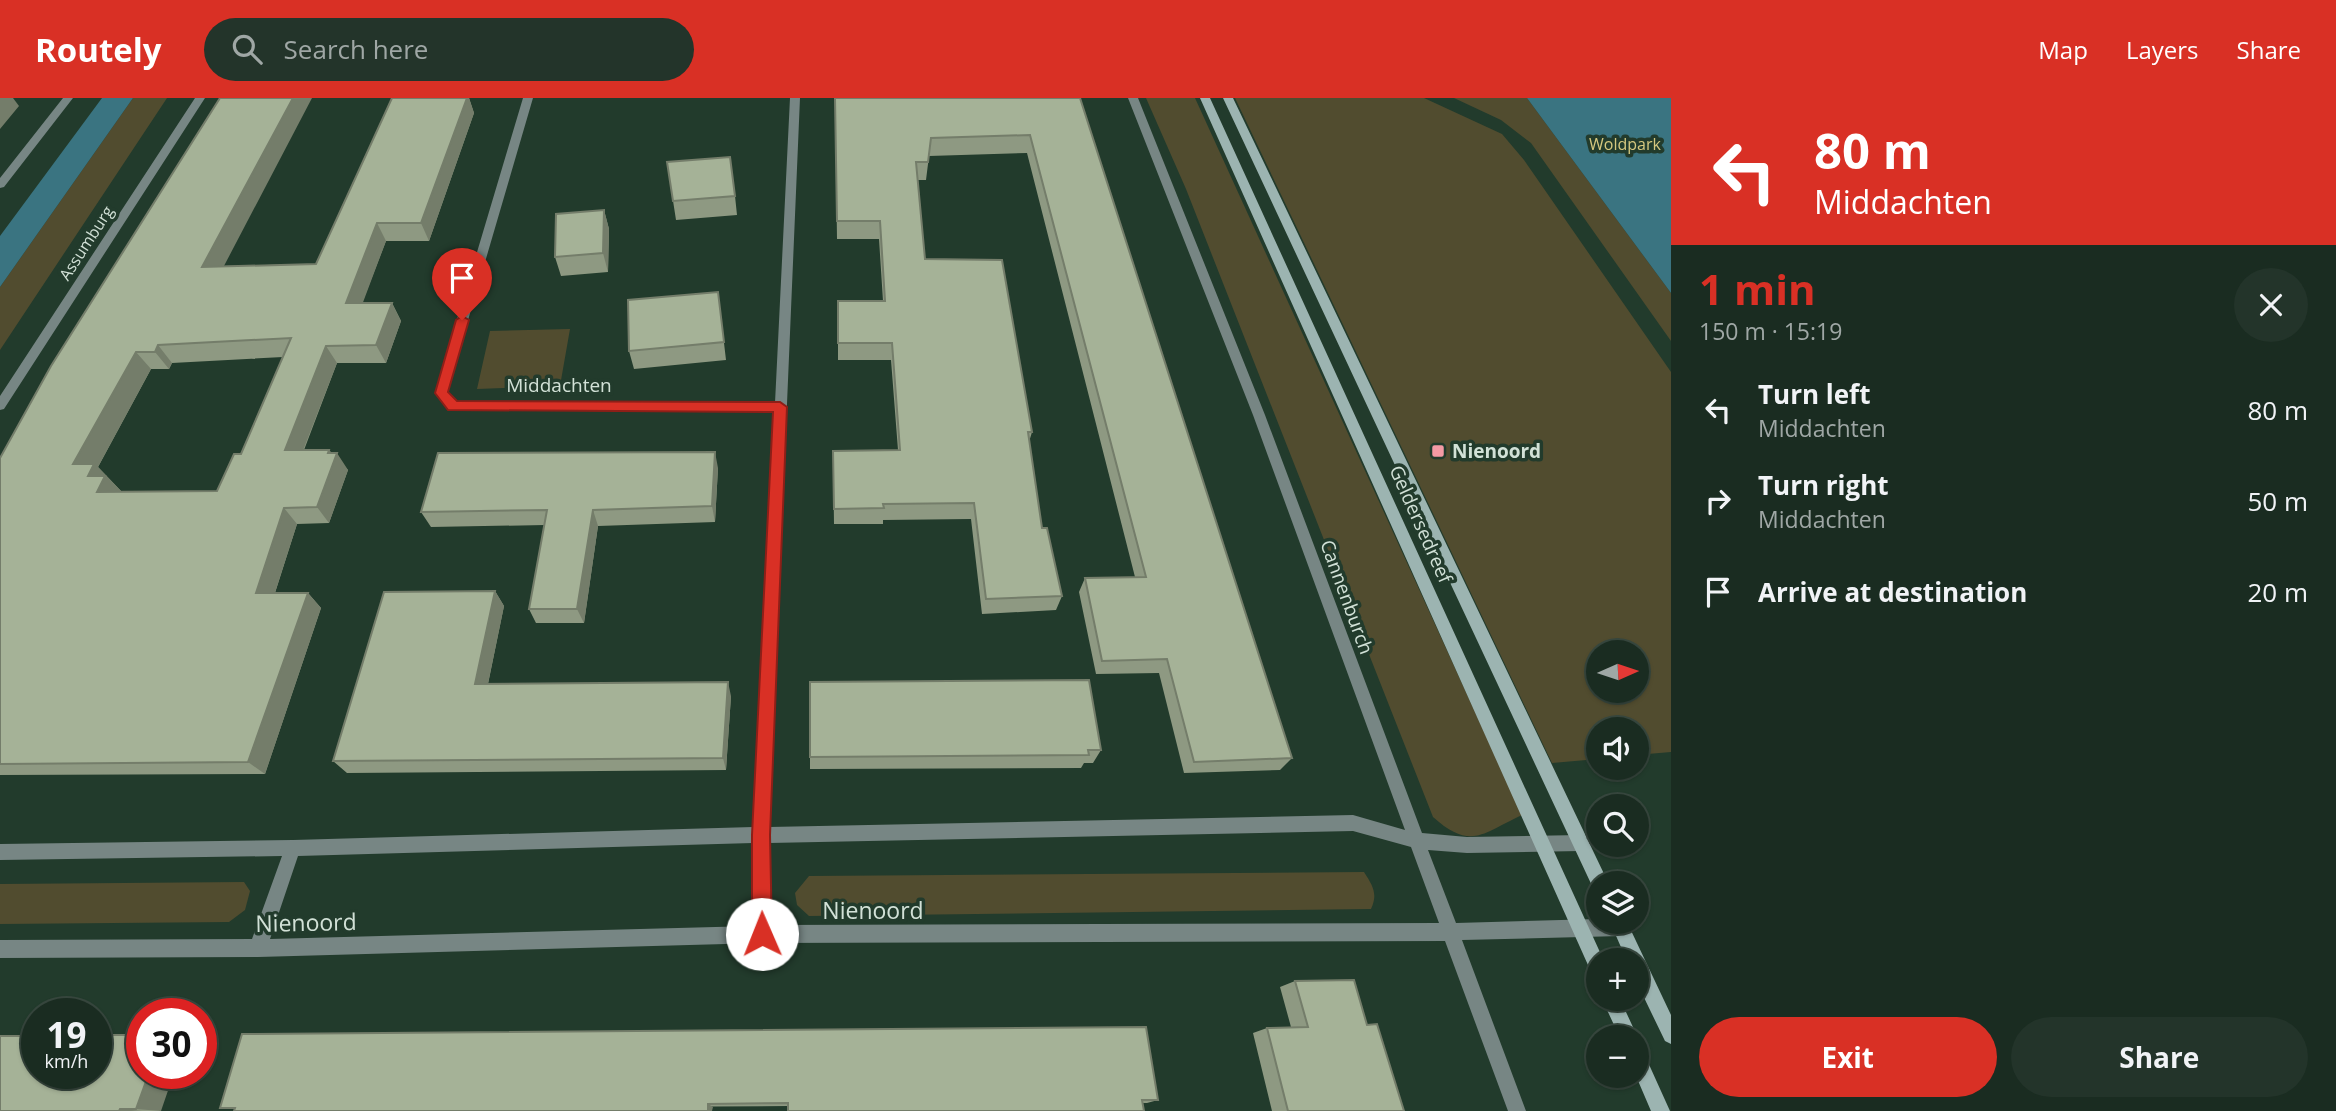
<!DOCTYPE html>
<meta charset="utf-8">
<style>
:root{--surface:#1a2c21;--page:#23342a;--text:#f1f3f6;--muted:#9fa7a5;--line:#38483f;--accent:#d93025}
body{margin:0;font-family:"Open Sans",sans-serif;background:var(--page);color:var(--text);height:100vh;display:flex;flex-direction:column;font-size:26px;white-space:nowrap}
*{box-sizing:border-box;margin:0}
p{font-size:23px;color:var(--muted)}
.icon{flex:none;width:38px;height:38px;fill:none;stroke:currentColor;stroke-width:2;stroke-linecap:round;stroke-linejoin:round}
.map{position:relative;flex:1;overflow:hidden}
.drawer{display:flex;flex-direction:column;background:var(--surface);width:665px}
.drawer>*{flex:none}
.top-card{background:#d93025;color:#fff;overflow:hidden}
.needle{width:46px;rotate:87deg}
.buttons{position:absolute;left:1586px;top:542px;display:grid;gap:14px}
.buttons a{display:grid;place-items:center;width:63px;height:63px;border-radius:50%;background:var(--surface);box-shadow:0 2px 5px #0004,0 0 0 2px var(--line);font-size:35px}
.speed{position:absolute;left:21px;top:900px;display:flex;gap:14px;font-size:35px;font-weight:700;text-align:center}
.speed>*{display:grid;place-content:center;width:91px;height:91px;border-radius:50%;background:var(--surface);box-shadow:0 2px 5px #0004,0 0 0 2px var(--line);line-height:1}
.speed small{font-size:18px;font-weight:400}
.speed .limit{border:10px solid #d22;background:#fff;color:#111}
.pin{position:absolute;display:grid;place-items:center;width:60px;height:60px;color:#fff;margin:-72px -30px;border-radius:50% 50% 50% 0;rotate:-45deg;box-shadow:0 0 7px #0007}
.pin .icon{rotate:45deg}
.me{position:absolute;width:77px;margin:-38px;rotate:359deg;stroke-linejoin:round;filter:drop-shadow(0 0 5px #0008)}
.turn{display:flex;align-items:center;gap:24px;height:147px;padding:0 28px;font-size:32px}
.turn .icon{width:91px;height:91px;stroke-width:2.5}
.turn b{display:block;font-size:49px;line-height:60px}
.round{display:grid;place-items:center;flex:none;width:74px;height:74px;border-radius:37px;background:var(--page)}
.head{display:flex;align-items:center;justify-content:space-between;height:119px;padding:0 28px}
h1{font-size:42px;font-weight:700;line-height:52px;color:var(--accent)}
.button{display:flex;gap:14px;margin-top:auto;padding:14px 28px}
.button a{flex:1;height:80px;border-radius:42px;background:var(--accent);color:#fff;font-size:28px;font-weight:700;line-height:80px;text-align:center}
.button a+a{background:var(--page);color:var(--text)}
ul{padding:0;list-style:none}
li{display:flex;align-items:center;gap:21px;height:91px;padding:0 28px}
li div{flex:1}
li b{display:block;font-size:26px}
li em{font-style:normal}
header{display:flex;align-items:center;gap:42px;box-sizing:border-box;height:98px;padding:0 35px;background:var(--accent);color:#fff}
header strong{font-size:33px}
nav{display:flex;gap:38px;margin-inline-start:auto;font-size:24px}
.search{width:490px;height:63px;background:var(--page);display:flex;align-items:center;gap:18px;box-sizing:border-box;padding:0 24px;border-radius:38px;color:var(--muted);font-size:26px}
main{display:flex;flex:1;min-height:0}
.map>svg:first-child{display:block}
.green{fill:#514c2f;fill-rule:evenodd}
.water{fill:#3a7481}
.lines{fill:none;stroke-linecap:round;stroke-linejoin:round}
.minor{fill:#778684;fill-rule:evenodd}
.secondary{fill:#9cb4b1;fill-rule:evenodd}
.wall{fill:#8e9982;fill-rule:evenodd}
.shaded-wall{fill:#747d6a}
.building{fill:#a5b297;stroke:#747d6a;stroke-width:2;fill-rule:evenodd}
.route{fill:#d93025;stroke:#8d1f18;stroke-width:2}
.poi-dot{fill:#f49aa4;stroke:#223b2c;stroke-width:2.5}
.labels{text-anchor:middle;stroke-width:7;stroke-linejoin:round;paint-order:stroke}
.far-park-label{font-size:16px;fill:#d5c87f;stroke:#223b2c}
.far-street-label{font-size:16px;fill:#d2e1d7;stroke:#223b2c}
.street-label{font-size:19px;fill:#d2e1d7;stroke:#223b2c}
.poi-label{font-size:19px;font-weight:bold;fill:#d2e1d7;stroke:#223b2c;text-anchor:start}
.near-street-label{font-size:23px;fill:#d2e1d7;stroke:#223b2c}
</style>
<header>
<strong>Routely</strong>
<div class="search"><svg class="icon" aria-label="search" viewBox="0 0 24 24"><circle cx="10" cy="10" r="6"/><path d="M15 15l6 6"/></svg>Search here</div>
<nav><a>Map</a><a>Layers</a><a>Share</a></nav>
</header>
<main>
<div class="map">
<svg width="1671" height="1013" viewBox="0 0 1671 1013">
<rect width="100%" height="100%" fill="#223b2c"/>
<path class="green" d="M133,0H167L0,252V189Z
M1146,0H1195L1522,717C1483,735 1471,753 1433,719L1186,91Z
M1235,0H1424L1502,36L1524,62L1671,274V654L1636,657V632H1598V661L1552,665ZM1598,555H1636V593H1598Z
M1454,0H1527L1671,195V243L1531,45L1501,22Z
M570,231L560,288L477,291L490,233Z
M1364,774C1373,788 1378,796 1371,811L809,818L797,807L795,795L809,778Z
M244,784L250,793L245,812L229,824L0,826V786Z"/>
<path class="water" d="M102,0H133L0,189V138Z
M1527,0H1671V195Z"/>
<g class="lines">
<path class="minor" d="M63,0H73L4,89L0,90V80Z
M195,0H205L4,311L0,312V298Z
M523,0H533L447,294L456,304L775,305L790,0H800L769,729L1353,717L1405,732L1253,317L1128,0H1138L1265,317L1422,735L1467,739L1581,737L1587,739L1589,745L1587,751L1581,753L1467,755L1428,752L1456,825L1598,821V824H1628L1630,829L1627,835L1621,838L1462,842L1526,1013H1508L1445,843L762,845L258,859L0,860V842L252,841L282,758L0,762V746L293,742L753,729L774,313L453,312L449,311L435,295ZM1353,733L1411,749L1439,825L770,827L769,745ZM753,745V828L270,841L298,758Z"/>
<path class="secondary" d="M1200,0H1210L1604,863H1598V879L1592,876Z
M1223,0H1233L1606,780L1608,786H1598V793L1594,792Z
M1610,824H1627L1671,917V946L1665,943L1636,883V863H1627Z
M1602,901H1620L1638,940L1636,944V940H1620Z
M1636,948L1642,951L1670,1013H1651L1636,978Z"/>
</g>
<path class="wall" d="M392,0H469L474,15L429,143H386L362,205H392L401,223L386,265H337L304,352H329L348,372L329,425L297,426L275,495H308L321,510L265,676L0,677V360L224,168L316,166ZM283,259L241,356L217,393H121L98,369L151,271H169L172,265Z
M835,0H1080L1292,660L1280,672L1184,675L1159,575L1096,576L1079,494L1085,480L1135,479L1027,55L929,58L926,82H918L925,161L1032,334L1029,344L1042,430L1062,498L1056,512L982,516L971,421L883,422V426H834L833,353L898,352L891,262H838V203H883L879,141H837Z
M667,64L735,98L737,117L676,122Z
M604,112L609,131L608,174L561,178L555,159Z
M718,194L726,262L634,271L629,253Z
M718,370L715,424L598,428L584,525H536L529,511L545,427L431,429L421,414Z
M495,493L504,508L488,586L731,598L726,672L347,675L333,663Z
M1101,652L1093,665H1084L1081,670L810,671V659Z
M1295,883L1367,927L1404,1013H1272L1253,935L1267,930L1291,929L1280,889Z
M0,938L161,1013H0Z
M1158,1002L1147,1005L788,1008L234,1011L220,1010Z"/>
<path class="shaded-wall" d="M0,0H13L19,8L0,31Z
M293,0H312L214,187L202,169Z
M467,0H469L474,15L429,143L421,125Z
M604,112L609,131L608,174L603,155Z
M377,125L386,143L356,223L346,205Z
M392,205L401,223L386,265L376,247Z
M158,247L172,265L169,271L155,254Z
M326,248L337,265L297,368L285,352Z
M136,254L151,271L98,369L122,394H97L73,366Z
M329,352L335,360L337,355L348,372L329,425L317,409Z
M715,354L718,370L715,424L712,408Z
M284,410L297,426L270,510L256,495Z
M593,412L598,428L584,525L577,511Z
M495,493L504,508L485,600L475,586Z
M308,495L321,510L265,676L248,664Z
M728,584L731,598L726,672L723,660Z
M149,975H174L161,1013L136,1011Z
M708,1006L713,1009L712,1013H708Z
M120,1011L142,1013H119Z"/>
<path class="building" d="M220,0H293L202,169L316,166L392,0H467L421,125H377L346,205H392L376,247L326,248L285,352H329L328,355H337L317,409L284,410L256,495H308L248,664L0,666V360L51,268ZM291,240L241,356H234L217,393L97,394L105,378H88L94,366H73L136,254H155L158,247Z
M835,0H1080L1292,660L1194,664L1167,561L1102,563L1085,480L1146,479L1030,37L931,40L928,64H916L925,161L1002,162L1032,334H1028L1042,430H1047L1062,498L986,501L974,405L883,406L884,410L834,411L833,353L900,352L892,245H838V203H885L880,123H837Z
M730,59L735,98L673,103L667,64Z
M604,112L603,155L555,159L556,116Z
M718,194L724,244L629,253L628,202Z
M715,354L712,408L593,412L577,511H529L547,412L421,414L438,355Z
M495,493L475,586L728,584L723,660L333,663L384,494Z
M1089,582L1101,652H1088L1089,657L810,659V584Z
M1354,882L1367,927L1377,926L1404,1013H1288L1267,930L1308,929L1295,883Z
M1146,929L1158,1002H1142L1144,1013H788V1005L708,1006V1013H234L235,1010H220L242,936Z
M96,937H142V975H149L136,1011H120L119,1013H0V938H37V975H96Z"/>
<path class="route" d="M462,218L469,222L448,294L457,303L780,304L787,309L770,737L772,836L769,843L762,846L755,843L752,836V737L773,314L448,312L435,295L456,222Z"/>
<rect class="poi-dot" x="1431" y="346" width="14" height="14" rx="3.5"/>
<g class="labels">
<g class="far-park-label">
<text x="1625" y="52">Woldpark</text>
</g>
<g class="far-street-label">
<text transform="translate(86 145) rotate(-57)" y="6">Assumburg</text>
</g>
<g class="street-label">
<text x="559" y="294">Middachten</text>
<text transform="translate(1421 426) rotate(66)" y="7">Geldersedreef</text>
<text transform="translate(1347 499) rotate(70)" y="7">Cannenburch</text>
</g>
<g class="poi-label">
<text x="1452" y="360">Nienoord</text>
</g>
<g class="near-street-label">
<text x="873" y="821">Nienoord</text>
<text transform="translate(306 825) rotate(-1)" y="8">Nienoord</text>
</g>
</g>
</svg>
<div class="buttons">
<a><svg class="needle" viewBox="-14 -14 28 28"><path d="M0-13l5 13h-10z" fill="#e53935"/><path d="M0 13l5-13h-10z" fill="#9fa7a5"/></svg></a>
<a><svg class="icon" aria-label="sound" viewBox="0 0 24 24"><path d="M4 9h4l5-4v14l-5-4H4zM17 9q2 3 0 6"/></svg></a>
<a><svg class="icon" aria-label="search" viewBox="0 0 24 24"><circle cx="10" cy="10" r="6"/><path d="M15 15l6 6"/></svg></a>
<a><svg class="icon" aria-label="layers" viewBox="0 0 24 24"><path d="M12 4l9 5-9 5-9-5zM3 14l9 5 9-5"/></svg></a>
<a>+</a>
<a>−</a>
</div>
<div class="speed"><div>19<small>km/h</small></div><div class="limit">30</div></div>
<div class="pin" style="left:462px;top:222px;background:#d93025"><svg class="icon" aria-label="arrive" viewBox="0 0 24 24"><path d="M6 21V4h12l-3 4 3 4H6"/></svg></div>
<svg class="me" style="left:762px;top:836px" viewBox="-20 -20 40 40"><circle r="19" fill="#fff"/><path d="M0-13L10 11 0 6-10 11z" fill="#d93025"/></svg>
</div>
<section class="drawer">
<div class="top-card">
<div class="turn"><svg class="icon" aria-label="left" viewBox="0 0 24 24"><path d="M17 20v-9H6M10 6l-5 5 5 5"/></svg><div><b>80 m</b>Middachten</div></div>
</div>
<div class="head"><div><h1>1 min</h1><p>150 m · 15:19</p></div><a class="round"><svg class="icon" aria-label="close" viewBox="0 0 24 24"><path d="M6 6l12 12M18 6L6 18"/></svg></a></div>
<ul>
<li><svg class="icon" aria-label="left" viewBox="0 0 24 24"><path d="M17 20v-9H6M10 6l-5 5 5 5"/></svg><div><b>Turn left</b><p>Middachten</p></div><em>80 m</em></li>
<li><svg class="icon" aria-label="right" viewBox="0 0 24 24"><path d="M7 20v-9h11M14 6l5 5-5 5"/></svg><div><b>Turn right</b><p>Middachten</p></div><em>50 m</em></li>
<li><svg class="icon" aria-label="arrive" viewBox="0 0 24 24"><path d="M6 21V4h12l-3 4 3 4H6"/></svg><div><b>Arrive at destination</b></div><em>20 m</em></li>
</ul>
<div class="button"><a>Exit</a><a>Share</a></div>
</section>
</main>
